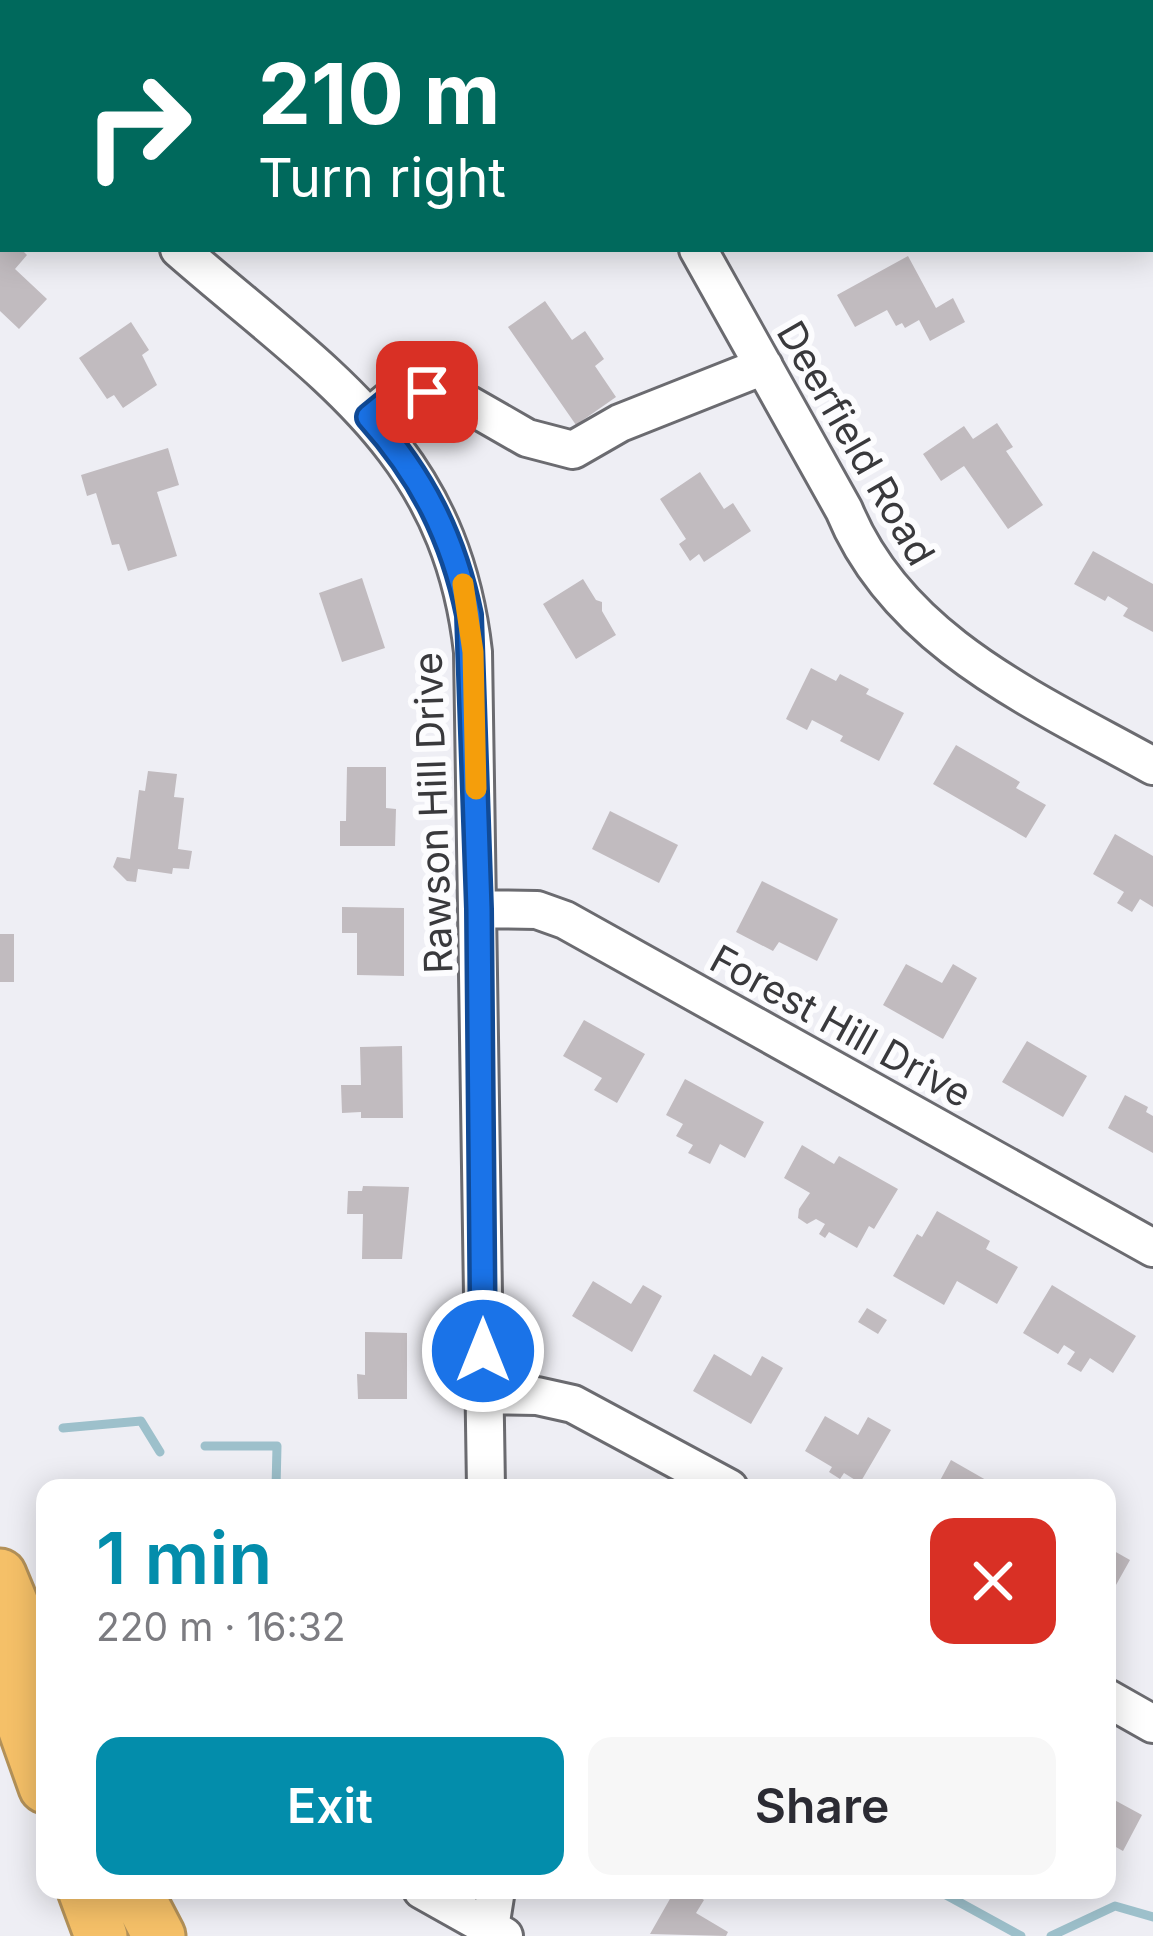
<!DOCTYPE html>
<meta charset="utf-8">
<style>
:root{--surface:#fff;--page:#f7f7f7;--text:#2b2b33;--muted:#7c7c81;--accent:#038dab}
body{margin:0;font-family:Inter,sans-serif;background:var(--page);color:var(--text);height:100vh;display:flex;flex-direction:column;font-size:45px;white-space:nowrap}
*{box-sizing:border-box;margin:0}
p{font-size:39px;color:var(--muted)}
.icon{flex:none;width:66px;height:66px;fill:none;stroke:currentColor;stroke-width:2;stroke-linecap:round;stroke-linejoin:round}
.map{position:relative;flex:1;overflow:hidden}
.drawer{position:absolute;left:36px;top:1479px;width:1080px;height:420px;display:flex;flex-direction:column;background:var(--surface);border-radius:24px;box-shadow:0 6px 30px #0003}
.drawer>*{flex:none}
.banner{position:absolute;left:0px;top:0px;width:1155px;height:252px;box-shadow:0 6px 30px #0003;background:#00695c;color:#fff;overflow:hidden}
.pin{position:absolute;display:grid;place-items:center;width:102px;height:102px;color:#fff;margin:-51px;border-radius:24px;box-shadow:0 6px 18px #0006}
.me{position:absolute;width:132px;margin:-66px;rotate:0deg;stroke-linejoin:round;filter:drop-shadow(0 0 9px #0008)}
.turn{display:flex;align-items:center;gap:42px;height:252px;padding:0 60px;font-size:54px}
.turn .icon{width:156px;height:156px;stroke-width:2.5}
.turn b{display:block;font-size:84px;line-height:102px}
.round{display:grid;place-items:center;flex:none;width:126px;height:126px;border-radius:24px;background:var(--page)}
.overview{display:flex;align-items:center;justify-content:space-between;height:204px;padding:0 60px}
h1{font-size:72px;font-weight:600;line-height:90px;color:var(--accent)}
.primary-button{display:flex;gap:24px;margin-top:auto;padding:24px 60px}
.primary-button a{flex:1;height:138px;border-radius:24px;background:var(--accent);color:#fff;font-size:48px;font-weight:600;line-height:138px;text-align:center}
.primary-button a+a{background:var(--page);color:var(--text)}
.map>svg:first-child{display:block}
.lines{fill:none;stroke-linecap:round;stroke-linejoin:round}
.stream{stroke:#9dc0cb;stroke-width:9}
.building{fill:#c1bbbf}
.minor-casing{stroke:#6b6b70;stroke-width:42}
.highway-casing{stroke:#b39159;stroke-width:57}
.minor{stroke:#fff;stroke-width:36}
.highway{stroke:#f5c068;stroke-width:51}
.route-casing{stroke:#114b97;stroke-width:30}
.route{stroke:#1a73e8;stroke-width:21}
.slow{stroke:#f59e0b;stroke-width:21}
.labels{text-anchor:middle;stroke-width:12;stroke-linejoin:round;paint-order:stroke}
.street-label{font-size:39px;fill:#39393c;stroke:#fcfcfe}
</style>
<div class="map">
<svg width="1153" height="1936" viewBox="0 0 1153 1936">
<rect width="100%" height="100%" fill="#eeeef4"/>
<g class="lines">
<path class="stream" d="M63,1428L141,1421L160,1452
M205,1446H277L276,1488
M937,1890L1021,1936
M1051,1936L1115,1906L1153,1917"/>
</g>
<path class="building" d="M0,249H21L27,255L15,269L47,299L19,329L0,311Z
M908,256L936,308L953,298L965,322L930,341L919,320L905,328L902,323L896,326L887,310L855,327L837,295Z
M545,301L572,340L585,331L604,359L595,366L616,397L576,425L508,327Z
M131,322L149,350L142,355L157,385L123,408L114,395L107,399L79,358Z
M997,423L1013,447L1006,451L1043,505L1008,529L964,466L941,481L923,454L964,426L973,439Z
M168,448L179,485L157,492L177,556L128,571L119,544L112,545L96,493L87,496L81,475Z
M700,472L724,509L733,503L751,531L704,562L699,554L690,561L679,544L686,539L660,499Z
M1093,551L1153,584V632L1123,616L1128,608L1108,596L1105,601L1074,584Z
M362,578L385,648L342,662L319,593Z
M583,579L596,600L602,602V611L616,635L576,659L543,604Z
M811,668L836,681L840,674L869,689L866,694L904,713L879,761L840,741L843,736L812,720L807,730L786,719Z
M956,745L1020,782L1016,788L1046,805L1026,838L933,784Z
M347,767H386V808L396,809L395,846H340V821H346Z
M148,771L177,774L174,797L184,798L178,849L192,851L189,869L173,868L172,874L138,869L136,882L127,881L113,867L117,857L130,859L139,790L145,791Z
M610,811L678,845L659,883L592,849Z
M1115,834L1153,856V907L1140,899L1132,912L1117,903L1124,892L1093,874Z
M762,881L838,919L817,961L779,942L773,951L736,932Z
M342,907L404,908V976L357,975V933H342Z
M0,934H14V982H0Z
M906,964L942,983L953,964L977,978L943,1039L883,1005Z
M584,1020L645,1054L617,1103L594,1090L602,1078L563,1056Z
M1027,1041L1087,1076L1063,1117L1002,1082Z
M402,1046L403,1118H361V1112L342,1113L341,1085H361L360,1047Z
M685,1079L764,1122L745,1158L720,1144L710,1164L688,1153L693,1145L676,1136L683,1124L666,1115Z
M1125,1095L1148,1107L1146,1112L1153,1116V1153L1108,1128Z
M802,1145L834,1164L839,1156L898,1189L874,1229L869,1226L857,1248L829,1232L825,1238L819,1234L825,1224L816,1219L807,1224L798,1218L799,1209L810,1193L784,1178Z
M363,1186L409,1187L402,1259H362L363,1214H347L348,1191H362Z
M937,1211L990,1241L986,1249L1018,1267L997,1304L957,1281L944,1305L893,1276L917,1234L922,1237Z
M593,1281L631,1304L643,1285L662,1296L632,1352L572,1316Z
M1052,1285L1136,1336L1113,1373L1090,1358L1081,1372L1067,1364L1075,1352L1064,1345L1058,1354L1023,1333Z
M867,1308L887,1320L878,1334L858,1322Z
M365,1332L407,1333V1399H358L357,1374L365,1375Z
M714,1354L751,1376L762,1356L783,1368L751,1424L693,1391Z
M825,1416L858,1435L868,1417L891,1430L860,1483L844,1473L840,1479L829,1472L832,1467L805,1451Z
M951,1460L1000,1488H936Z
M1107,1547L1130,1560L1107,1601Z
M1107,1796L1142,1815L1123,1851L1107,1842Z
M675,1890H687L704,1900L696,1913L728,1932L726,1936L650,1934Z"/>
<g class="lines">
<defs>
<path id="minor" d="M570,0L572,3
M0,69L3,73
M179,249C323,375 450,447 473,652L486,1488
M698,249L844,510C898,642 1036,701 1153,766
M369,417L402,390L452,395L527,438L573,450L620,423L764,366
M479,909L537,910L565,920L1153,1248
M484,1395L537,1396L573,1404L729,1488
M1107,1698L1153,1724
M422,1890L504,1936
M490,1928L496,1890"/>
<path id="highway" d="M0,1575L45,1684
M0,1660L45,1787
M84,1890L101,1936
M135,1890L159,1936"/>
</defs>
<use href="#minor" class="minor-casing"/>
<use href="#highway" class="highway-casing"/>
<use href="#minor" class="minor"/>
<use href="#highway" class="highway"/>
</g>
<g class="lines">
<defs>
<path id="route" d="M427,392L402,390L369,417C422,476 453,537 469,615L479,909L483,1351"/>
</defs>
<use href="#route" class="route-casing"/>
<use href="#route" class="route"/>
<path class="slow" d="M463,584L473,652L476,789"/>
</g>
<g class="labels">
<g class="street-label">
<text transform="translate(856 443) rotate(60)" y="14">Deerfield Road</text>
<text transform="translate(433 813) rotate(-92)" y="14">Rawson Hill Drive</text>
<text transform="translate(841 1026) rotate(29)" y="14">Forest Hill Drive</text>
</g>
</g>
</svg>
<div class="pin" style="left:427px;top:392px;background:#d93025"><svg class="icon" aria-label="arrive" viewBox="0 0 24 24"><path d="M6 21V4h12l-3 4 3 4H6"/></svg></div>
<svg class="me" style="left:483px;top:1351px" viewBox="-20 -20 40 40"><circle r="17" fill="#1a73e8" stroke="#fff" stroke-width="3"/><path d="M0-11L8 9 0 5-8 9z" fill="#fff"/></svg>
<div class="banner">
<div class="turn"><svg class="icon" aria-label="right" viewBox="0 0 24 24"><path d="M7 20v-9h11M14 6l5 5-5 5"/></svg><div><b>210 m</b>Turn right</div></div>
</div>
<section class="drawer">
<div class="overview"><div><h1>1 min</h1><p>220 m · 16:32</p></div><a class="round" style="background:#d93025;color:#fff"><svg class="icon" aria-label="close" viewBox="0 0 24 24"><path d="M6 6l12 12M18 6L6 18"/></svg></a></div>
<div class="primary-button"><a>Exit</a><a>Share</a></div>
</section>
</div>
